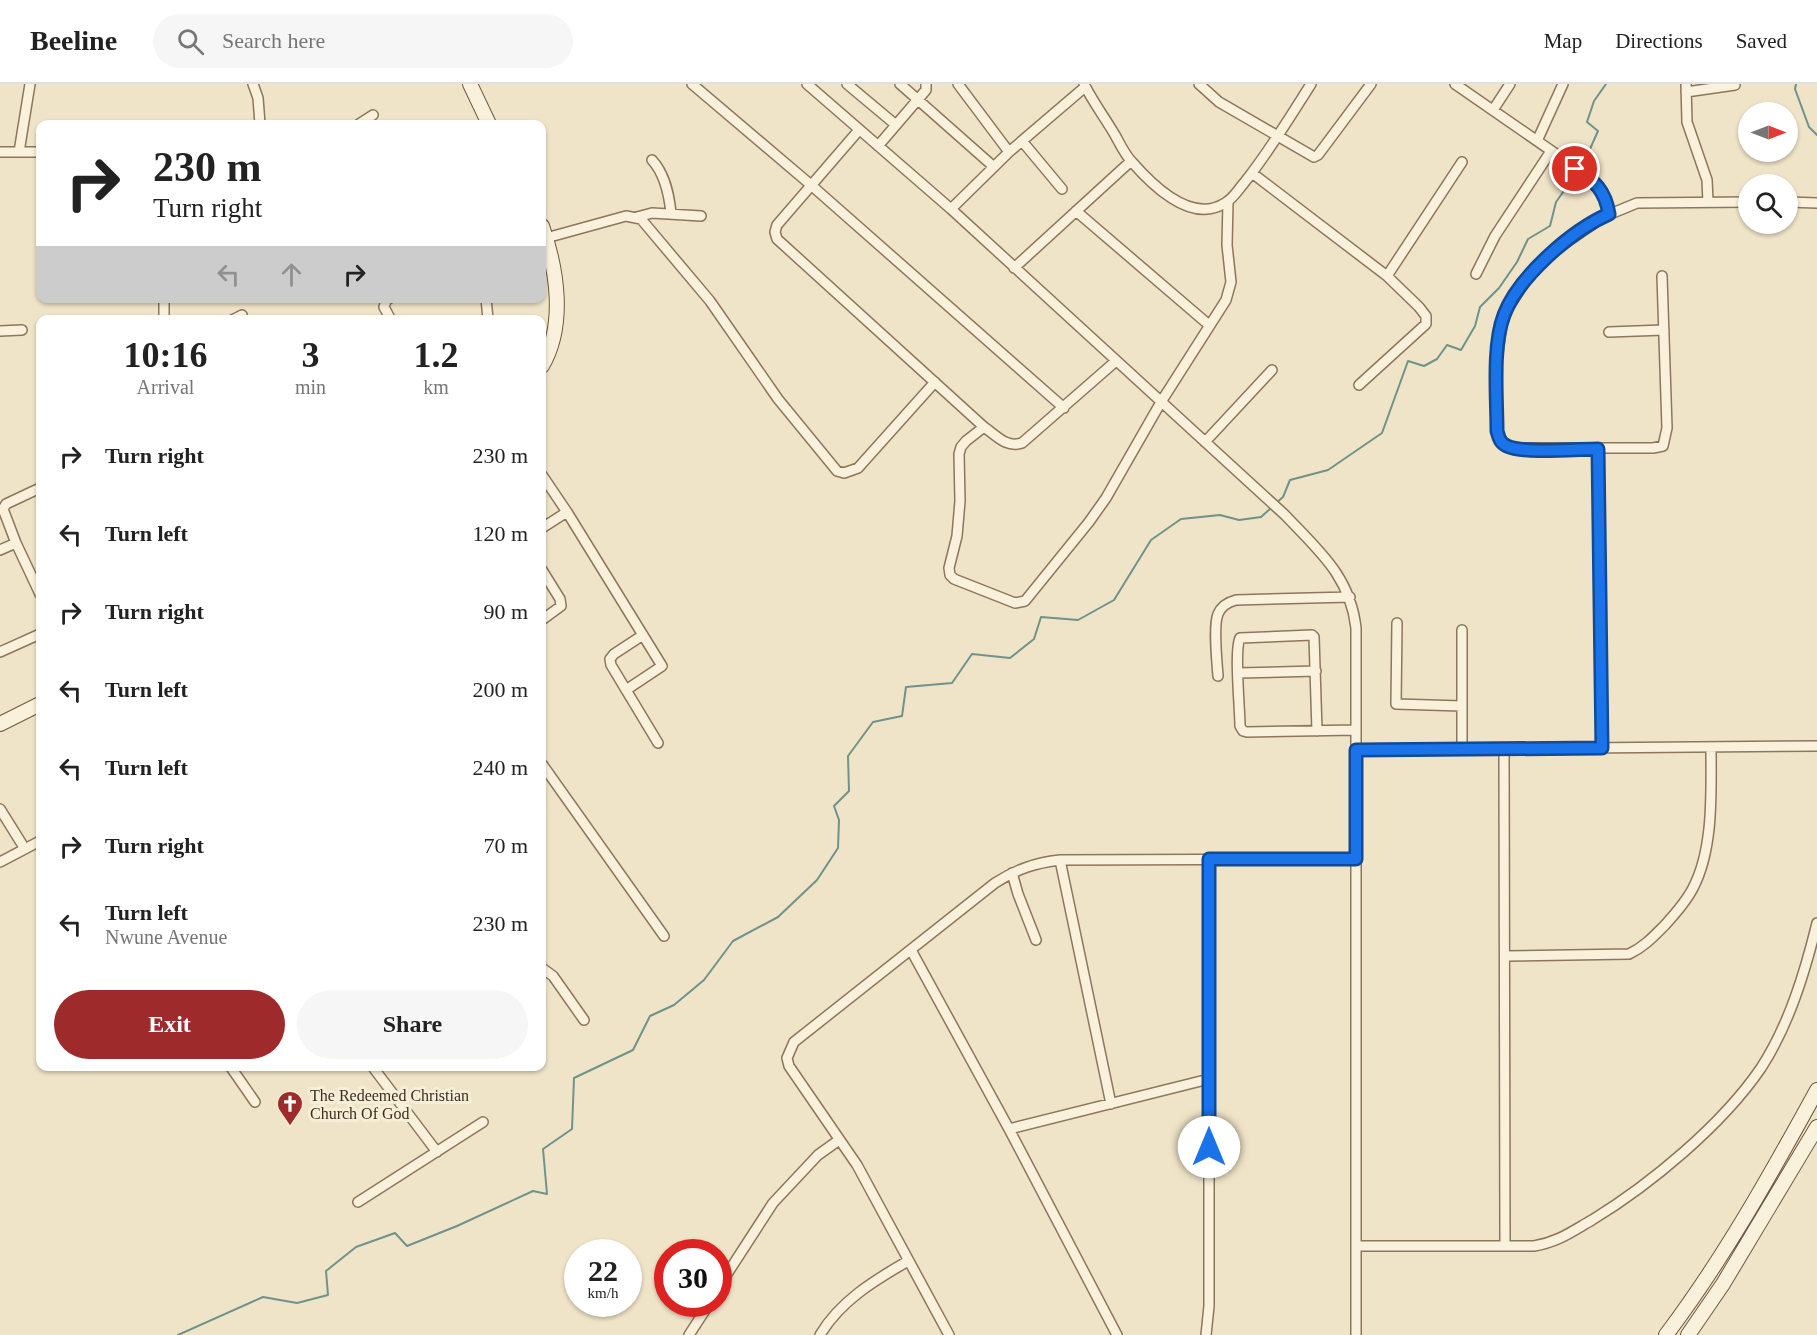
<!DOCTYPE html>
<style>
:root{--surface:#fff;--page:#f6f6f6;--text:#222;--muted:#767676;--line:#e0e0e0;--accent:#9e2a2b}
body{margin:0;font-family:"Times New Roman",serif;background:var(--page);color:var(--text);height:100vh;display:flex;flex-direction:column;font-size:22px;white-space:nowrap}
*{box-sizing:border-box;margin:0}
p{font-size:20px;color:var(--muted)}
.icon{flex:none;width:33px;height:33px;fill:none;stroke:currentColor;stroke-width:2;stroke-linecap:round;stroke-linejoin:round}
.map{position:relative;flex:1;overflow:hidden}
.details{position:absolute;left:36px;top:231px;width:510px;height:756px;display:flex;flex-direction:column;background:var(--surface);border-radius:12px;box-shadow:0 2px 4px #0004}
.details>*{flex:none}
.top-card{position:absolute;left:36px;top:36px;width:510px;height:183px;border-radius:12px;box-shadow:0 2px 4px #0004;background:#fff;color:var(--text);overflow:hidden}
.needle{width:39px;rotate:90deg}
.tools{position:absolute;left:1738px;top:18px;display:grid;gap:12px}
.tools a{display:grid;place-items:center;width:60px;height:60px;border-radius:50%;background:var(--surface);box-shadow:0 2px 4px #0004;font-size:30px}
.speed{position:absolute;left:564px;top:1155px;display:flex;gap:12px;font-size:30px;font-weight:700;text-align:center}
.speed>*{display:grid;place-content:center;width:78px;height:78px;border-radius:50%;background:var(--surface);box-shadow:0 2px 4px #0004;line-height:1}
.speed small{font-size:15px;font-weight:400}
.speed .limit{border:9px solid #d22;background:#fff;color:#111}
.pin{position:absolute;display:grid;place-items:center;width:51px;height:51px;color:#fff;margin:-26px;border:3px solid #fff;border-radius:50%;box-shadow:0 2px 6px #0007}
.me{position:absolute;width:66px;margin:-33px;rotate:0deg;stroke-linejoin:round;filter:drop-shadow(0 0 4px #0008)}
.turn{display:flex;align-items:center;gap:21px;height:126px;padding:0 18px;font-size:27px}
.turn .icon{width:78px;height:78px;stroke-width:2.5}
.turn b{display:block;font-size:42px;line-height:51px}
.lanes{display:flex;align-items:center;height:57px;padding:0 18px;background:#0003;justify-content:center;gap:30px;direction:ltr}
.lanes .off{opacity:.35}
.eta{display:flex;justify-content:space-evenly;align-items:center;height:102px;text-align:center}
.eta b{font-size:36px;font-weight:700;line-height:42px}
.button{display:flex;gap:12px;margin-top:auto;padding:12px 18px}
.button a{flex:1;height:69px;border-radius:36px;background:var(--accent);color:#fff;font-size:24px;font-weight:700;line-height:69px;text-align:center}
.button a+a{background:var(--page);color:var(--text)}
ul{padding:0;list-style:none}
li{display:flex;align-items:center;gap:18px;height:78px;padding:0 18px}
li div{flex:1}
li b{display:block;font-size:22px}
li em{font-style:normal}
header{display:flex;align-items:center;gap:36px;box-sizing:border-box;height:84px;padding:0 30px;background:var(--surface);border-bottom:2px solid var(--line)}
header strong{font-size:28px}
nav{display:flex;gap:33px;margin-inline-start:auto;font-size:21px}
.search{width:420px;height:54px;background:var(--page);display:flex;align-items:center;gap:15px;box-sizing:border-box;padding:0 21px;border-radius:33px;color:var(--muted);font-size:22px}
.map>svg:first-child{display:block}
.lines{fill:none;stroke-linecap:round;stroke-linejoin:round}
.stream{stroke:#6f938a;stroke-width:2}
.street-casing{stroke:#8d765c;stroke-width:12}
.secondary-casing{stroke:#6f573f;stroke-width:16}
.street{stroke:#faf1dc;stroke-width:9}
.secondary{stroke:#faf1dc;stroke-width:14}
.route-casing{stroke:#114b97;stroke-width:15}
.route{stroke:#1a73e8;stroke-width:10}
.labels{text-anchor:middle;stroke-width:6;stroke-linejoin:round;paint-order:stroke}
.poi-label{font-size:16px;fill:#3d2e20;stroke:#f7eed8;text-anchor:start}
</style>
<header>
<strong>Beeline</strong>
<div class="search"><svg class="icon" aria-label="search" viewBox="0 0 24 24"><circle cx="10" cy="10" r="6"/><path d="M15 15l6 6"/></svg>Search here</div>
<nav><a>Map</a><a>Directions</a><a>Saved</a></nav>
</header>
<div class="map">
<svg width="1817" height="1251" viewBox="0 0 1817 1251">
<rect width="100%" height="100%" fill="#f0e4c8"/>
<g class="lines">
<path class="stream" d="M1796,0L1795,5L1809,43L1817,51
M1582,83L1598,47L1587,38L1594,17L1606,0
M1275,420L1283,413L1290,396L1328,386L1382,349L1408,277L1424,282L1437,275L1447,261L1461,266L1475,242L1480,223L1499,204L1517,178L1528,155L1550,142L1556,118L1578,87
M178,1251L263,1213L297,1219L328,1211L326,1187L356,1163L395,1149L407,1162L457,1142L533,1107L547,1110L543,1065L572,1045L574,994L633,966L650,932L674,921L704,896L733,857L778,833L817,796L838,764L839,736L834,722L849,707L848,672L873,638L902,632L906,603L952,599L972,570L1010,574L1034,555L1041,533L1078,536L1114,516L1151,456L1181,435L1220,431L1239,436L1261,433L1271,424"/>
<defs>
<path id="street" d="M253,0L258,14L260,40
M692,0L811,101L1064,324
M807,0L951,125L1285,431C1319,467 1350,492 1356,544V1251
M847,0L896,41
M900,0L994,83
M958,0L1009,68
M1084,0C1093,18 1105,34 1115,51C1120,60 1125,71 1132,78C1153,102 1192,140 1225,119C1233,115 1238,106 1244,99C1269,68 1290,33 1311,0
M1199,0L1219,18L1314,73L1318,71L1371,0
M1455,0L1592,95L1603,109L1609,130
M1686,0L1687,38L1707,96L1708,118
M1686,8L1735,1
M1493,26L1510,0
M359,40L373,31
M859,46L777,141L775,148L777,155L984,343C997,352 1006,364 1022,359L1116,277
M1022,57L1062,105
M1537,57L1563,0
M878,62L926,6V0
M0,68H40
M19,68L30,0
M652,76C665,90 669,110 671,129
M1252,89L1387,192L1419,223L1426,232V240L1359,301
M1788,118L1817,119
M951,125L1009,68L1085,3
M1076,127L1209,241
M637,133L652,129L701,132
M546,154L626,132L641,135L710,217L778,315L837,387L844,389L858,384L935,298
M1014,184L1131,77
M1476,190L1495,152L1551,67
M1387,192L1462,78
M1662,192L1667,344L1663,362L1653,364H1517L1504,361L1500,356L1497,347V275L1503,232L1526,196L1547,172L1603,133L1637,119L1749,118
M390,214L386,217L384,223L391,236
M486,214L488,236
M164,236V214
M232,236L242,231
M0,247L22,246
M1609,248L1664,246
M984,343L966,357L961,363L959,370L960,417L957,452L949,484L950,491L954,495L1015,519L1025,517L1089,438L1106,414L1161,318L1226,216L1231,198L1227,161L1228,118
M1205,358L1272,286
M1598,365L1602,664
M542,391L567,428L662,582L626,606
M40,404L6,420L3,425L16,459L40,510
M542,444L567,428
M0,466L16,459
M542,486L560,515L561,522L542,536
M1397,539L1396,620L1462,622
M1462,546V665
M643,551L614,570L610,575L611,581L658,659
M0,568L40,550
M1238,589L1316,587
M1218,592C1217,578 1213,542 1218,530C1221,523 1228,518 1236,516L1350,513
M1317,647L1314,553L1312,551L1240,554C1234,566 1240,625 1240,642L1243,647L1247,648L1356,646
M1504,665L1505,1162
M1356,666L1817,662
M542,680L664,852
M0,725L25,765
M1060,776L1111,1020
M0,778L40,757
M1012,789L1018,810L1036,856
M911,866L1009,1045L1117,1251
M1505,872L1629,870C1644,863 1654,852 1665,841C1675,830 1686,818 1693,804C1714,764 1711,707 1711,663
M542,884L553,892L584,936
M230,982L255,1018
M372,982L437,1068
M1009,1045L1209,995
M358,1118L483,1038
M1356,1162H1534C1558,1158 1571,1148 1592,1136C1651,1100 1722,1041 1761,984C1789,941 1805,888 1817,839
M718,1204L773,1119L818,1071L839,1056
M689,1251L709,1220
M820,1251C840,1217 875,1196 908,1177
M949,1251L857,1081L789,982L787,974L794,958L995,799C1017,785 1035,779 1060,776L1356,775
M1206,1251L1209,1222V775"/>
<path id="secondary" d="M470,0L489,40
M542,142C557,185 566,241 542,282
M0,640L40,620
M1666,1251C1724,1174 1771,1090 1817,1006
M1688,1251L1723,1200L1817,1043"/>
</defs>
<use href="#street" class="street-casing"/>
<use href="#secondary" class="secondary-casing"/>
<use href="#street" class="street"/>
<use href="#secondary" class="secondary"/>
</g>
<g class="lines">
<defs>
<path id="route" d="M1209,1063V775H1356V666L1602,664L1598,365C1578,365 1523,370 1507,362C1500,359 1499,354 1497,347C1497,314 1492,262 1504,231C1518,193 1572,146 1609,130C1605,106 1595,97 1575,85"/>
</defs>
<use href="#route" class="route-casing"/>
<use href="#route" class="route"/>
</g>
<defs>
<symbol id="church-pin" viewBox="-11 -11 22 30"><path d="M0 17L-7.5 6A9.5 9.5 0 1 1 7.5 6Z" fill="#9e2a2b" stroke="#f7eed8"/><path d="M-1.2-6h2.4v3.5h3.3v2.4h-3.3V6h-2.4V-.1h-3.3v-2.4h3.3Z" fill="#fff"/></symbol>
</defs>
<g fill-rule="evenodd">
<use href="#church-pin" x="275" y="1005" width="30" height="40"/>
</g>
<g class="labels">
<g class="poi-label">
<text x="310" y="1017">The Redeemed Christian<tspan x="310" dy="18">Church Of God</tspan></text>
</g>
</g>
</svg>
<div class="tools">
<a><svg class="needle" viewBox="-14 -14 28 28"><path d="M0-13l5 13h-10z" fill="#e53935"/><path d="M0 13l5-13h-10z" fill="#767676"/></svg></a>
<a><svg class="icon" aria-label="search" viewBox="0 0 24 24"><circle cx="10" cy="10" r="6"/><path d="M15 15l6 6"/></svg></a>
</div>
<div class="speed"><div>22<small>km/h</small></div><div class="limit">30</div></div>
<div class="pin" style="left:1575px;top:85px;background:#d93025"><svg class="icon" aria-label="arrive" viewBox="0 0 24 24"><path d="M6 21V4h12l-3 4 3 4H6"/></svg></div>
<svg class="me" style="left:1209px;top:1063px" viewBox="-20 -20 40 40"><circle r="19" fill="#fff"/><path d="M0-13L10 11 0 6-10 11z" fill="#1a73e8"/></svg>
<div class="top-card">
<div class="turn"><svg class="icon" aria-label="right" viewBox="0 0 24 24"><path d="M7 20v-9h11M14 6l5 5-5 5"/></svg><div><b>230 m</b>Turn right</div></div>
<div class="lanes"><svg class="icon off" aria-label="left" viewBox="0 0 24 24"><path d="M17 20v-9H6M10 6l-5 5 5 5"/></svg><svg class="icon off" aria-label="ahead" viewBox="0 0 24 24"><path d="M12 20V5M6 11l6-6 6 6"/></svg><svg class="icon" aria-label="right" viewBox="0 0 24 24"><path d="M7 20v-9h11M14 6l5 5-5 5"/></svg></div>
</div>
<section class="details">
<div class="eta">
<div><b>10:16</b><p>Arrival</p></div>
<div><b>3</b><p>min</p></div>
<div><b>1.2</b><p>km</p></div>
</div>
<ul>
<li><svg class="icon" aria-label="right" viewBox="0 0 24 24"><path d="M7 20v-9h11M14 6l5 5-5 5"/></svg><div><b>Turn right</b></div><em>230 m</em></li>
<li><svg class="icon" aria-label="left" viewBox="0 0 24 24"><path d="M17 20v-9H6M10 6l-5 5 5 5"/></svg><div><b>Turn left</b></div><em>120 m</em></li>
<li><svg class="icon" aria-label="right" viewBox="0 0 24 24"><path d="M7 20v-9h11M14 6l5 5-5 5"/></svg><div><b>Turn right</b></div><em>90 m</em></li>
<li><svg class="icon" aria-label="left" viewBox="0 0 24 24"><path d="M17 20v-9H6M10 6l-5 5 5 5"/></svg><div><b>Turn left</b></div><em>200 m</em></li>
<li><svg class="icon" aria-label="left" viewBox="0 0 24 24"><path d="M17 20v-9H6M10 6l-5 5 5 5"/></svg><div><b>Turn left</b></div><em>240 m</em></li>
<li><svg class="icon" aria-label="right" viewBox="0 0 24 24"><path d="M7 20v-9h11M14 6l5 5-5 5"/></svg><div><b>Turn right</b></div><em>70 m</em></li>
<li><svg class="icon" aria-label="left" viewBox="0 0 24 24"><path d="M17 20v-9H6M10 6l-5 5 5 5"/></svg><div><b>Turn left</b><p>Nwune Avenue</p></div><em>230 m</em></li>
</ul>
<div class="button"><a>Exit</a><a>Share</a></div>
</section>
</div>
